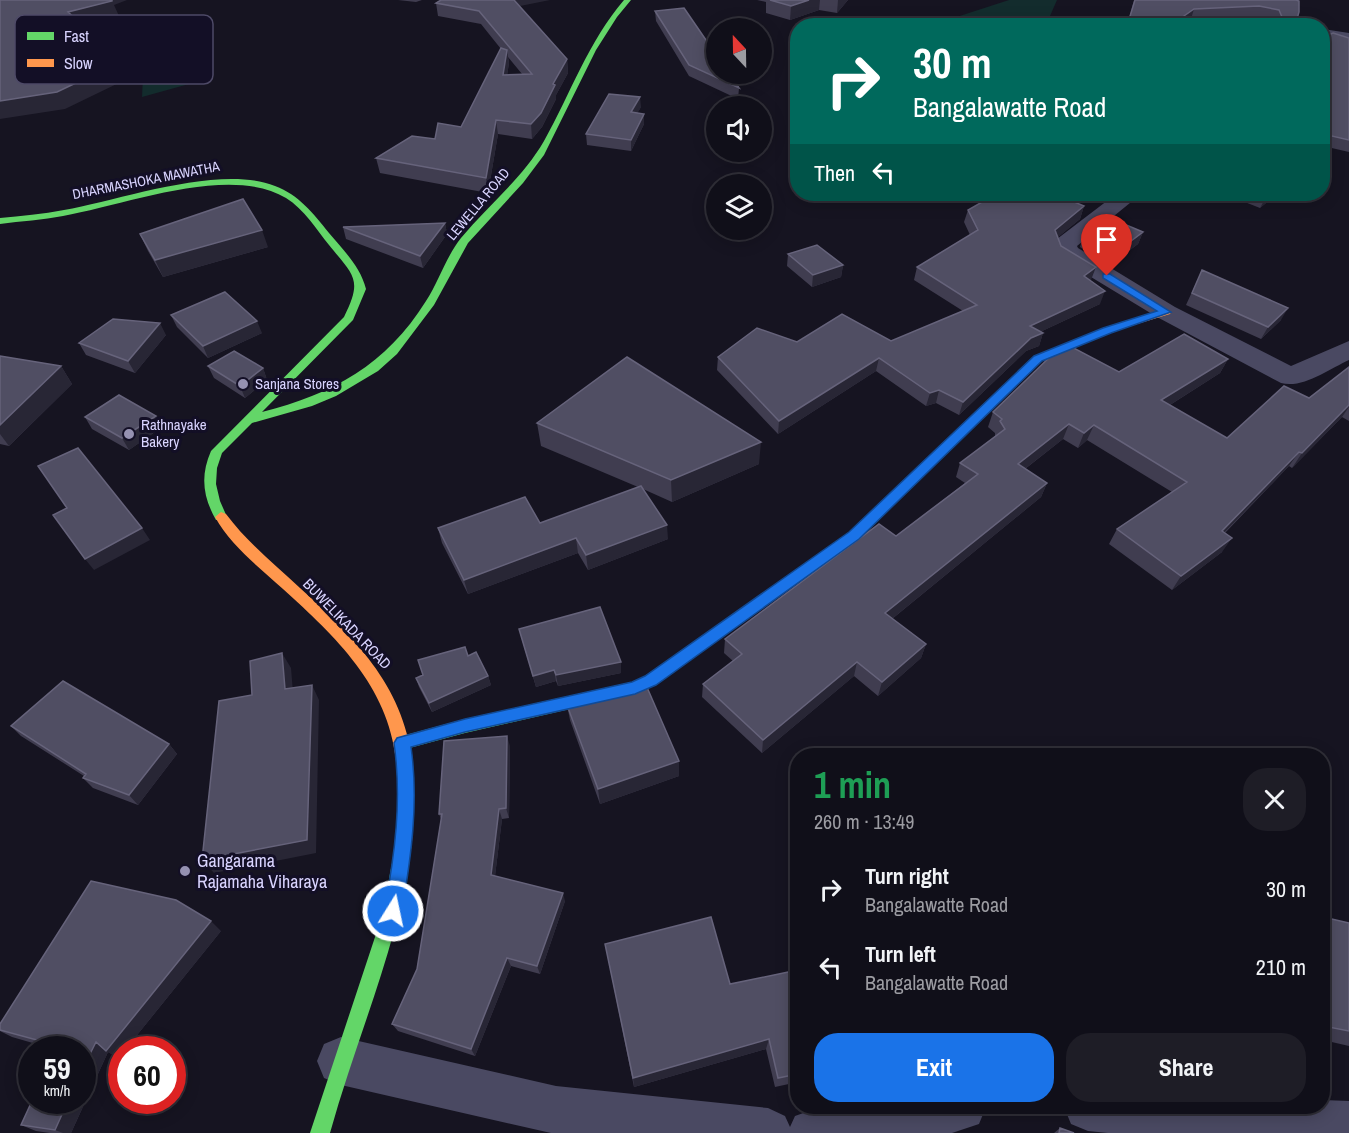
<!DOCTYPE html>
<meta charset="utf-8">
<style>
:root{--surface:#100f19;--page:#1e1d26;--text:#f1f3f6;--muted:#9c9ca2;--line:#302f38;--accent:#1a73e8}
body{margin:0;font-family:"Archivo Narrow",sans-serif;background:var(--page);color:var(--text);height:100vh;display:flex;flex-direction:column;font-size:22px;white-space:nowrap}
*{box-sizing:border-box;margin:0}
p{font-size:20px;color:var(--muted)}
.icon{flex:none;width:33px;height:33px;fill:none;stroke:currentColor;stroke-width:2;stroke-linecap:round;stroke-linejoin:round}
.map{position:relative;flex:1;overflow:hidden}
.side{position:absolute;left:790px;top:748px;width:540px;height:366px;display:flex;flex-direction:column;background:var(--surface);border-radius:24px;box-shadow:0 3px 15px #0003,0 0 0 2px var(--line)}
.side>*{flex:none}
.top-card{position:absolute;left:790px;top:18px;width:540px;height:183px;border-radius:24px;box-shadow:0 3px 15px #0003,0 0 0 2px var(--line);background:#00695c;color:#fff;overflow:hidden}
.needle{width:39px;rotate:338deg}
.buttons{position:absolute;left:706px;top:18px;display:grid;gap:12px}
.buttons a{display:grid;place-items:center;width:66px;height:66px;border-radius:50%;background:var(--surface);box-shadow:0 3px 15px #0003,0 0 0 2px var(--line);font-size:30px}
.speed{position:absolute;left:18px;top:1036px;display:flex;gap:12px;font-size:30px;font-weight:700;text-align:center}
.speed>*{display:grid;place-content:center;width:78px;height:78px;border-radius:50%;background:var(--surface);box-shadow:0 3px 15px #0003,0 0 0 2px var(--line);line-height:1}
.speed small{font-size:15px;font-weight:400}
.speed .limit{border:9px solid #d22;background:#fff;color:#111}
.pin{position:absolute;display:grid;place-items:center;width:51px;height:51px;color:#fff;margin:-62px -26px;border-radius:50% 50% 50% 0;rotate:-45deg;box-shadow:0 0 6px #0007}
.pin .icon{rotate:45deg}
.me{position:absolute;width:66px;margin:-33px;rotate:10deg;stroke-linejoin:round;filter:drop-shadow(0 0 4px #0008)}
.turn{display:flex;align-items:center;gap:21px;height:126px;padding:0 24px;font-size:27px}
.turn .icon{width:78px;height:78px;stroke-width:2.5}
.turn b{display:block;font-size:42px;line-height:51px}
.then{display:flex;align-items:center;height:57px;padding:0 24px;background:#0003;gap:12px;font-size:22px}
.round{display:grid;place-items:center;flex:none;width:63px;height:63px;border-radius:24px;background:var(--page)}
.overview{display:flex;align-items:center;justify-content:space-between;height:102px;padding:0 24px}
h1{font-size:36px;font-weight:700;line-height:45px;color:#1e9e55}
.cta{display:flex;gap:12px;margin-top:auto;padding:12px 24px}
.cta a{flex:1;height:69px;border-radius:24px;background:var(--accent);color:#fff;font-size:24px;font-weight:700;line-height:69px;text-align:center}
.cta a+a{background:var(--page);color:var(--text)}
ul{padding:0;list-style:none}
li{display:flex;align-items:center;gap:18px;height:78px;padding:0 24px}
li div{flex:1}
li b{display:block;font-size:22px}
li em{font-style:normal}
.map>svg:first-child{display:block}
.green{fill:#132c2d}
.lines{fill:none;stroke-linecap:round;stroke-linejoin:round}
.street{fill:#4a4962;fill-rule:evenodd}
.fast{fill:#63d668;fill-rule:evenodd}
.slow{fill:#ff974d;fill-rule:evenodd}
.wall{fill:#403d50;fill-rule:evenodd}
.shaded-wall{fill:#282635}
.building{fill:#504e63;stroke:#66637b;stroke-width:1.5;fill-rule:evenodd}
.route{fill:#1a73e8;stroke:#114b97;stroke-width:1.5}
.poi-dot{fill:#9591b1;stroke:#130f26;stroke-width:2}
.labels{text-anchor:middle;stroke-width:6;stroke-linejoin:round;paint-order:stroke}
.far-street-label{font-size:14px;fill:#d9d4ff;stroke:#130f26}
.poi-label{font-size:15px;fill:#d9d4ff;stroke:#130f26;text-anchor:start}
.street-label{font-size:15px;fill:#d9d4ff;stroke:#130f26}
.near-poi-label{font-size:18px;fill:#d9d4ff;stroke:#130f26;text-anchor:start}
.key{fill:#130f26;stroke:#4e4a67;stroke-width:1.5}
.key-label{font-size:16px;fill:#d9d4ff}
</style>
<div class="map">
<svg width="1349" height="1133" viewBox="0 0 1349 1133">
<rect width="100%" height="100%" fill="#161421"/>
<path class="green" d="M1009,0H1057L1050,16V25H932Z
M212,42L207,79L142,97L144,55Z"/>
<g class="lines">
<path class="street" d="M1323,29L1349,33V43L1323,39Z
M1116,194H1141L1077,246L1078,248L1175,307L1291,366L1349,341V360C1329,369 1303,389 1281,383L1157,317L1058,257L1053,244L1057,239Z
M341,1037L556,1086L768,1108L785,1116L790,1127L795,1116L820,1107H986L979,1124L952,1133H551L341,1085L324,1078L317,1061L324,1044Z
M1323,1100L1349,1101V1133H1108L1088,1131L1071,1124L1064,1107H1323Z"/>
<path class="fast" d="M624,0H631L617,17L596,50L544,155L523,183L468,243L434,305L397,354L378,371L336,396L312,406L252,423L222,453L217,468L216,484L220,501L227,517L226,520H216C203,497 200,476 211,451L344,317C363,279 354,276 329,245C317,230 304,209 286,198C230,164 125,205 63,216C43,220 21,221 0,224V218C21,216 43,214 64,210C121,200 220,164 275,186C299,195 313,213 329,233C344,251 360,266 366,289L353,320L262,412C333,394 386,365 426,301C439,281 446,257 461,238C488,205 522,179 544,141C571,93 588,42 624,0Z
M962,428L966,429L968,432L966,435L859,539L656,684L635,694L465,733L402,750L397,748L394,743L397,738L402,736L465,719L632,682L646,676L849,533L958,429Z
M404,834L410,836L412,842C400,943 357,1035 330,1133H310L382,916L396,842L398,836Z"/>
<path class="slow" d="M1166,309L1171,312L1170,314L1111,332L1042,361L966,435L962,436L956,432L1034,357L1103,328Z
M221,512L226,514C247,542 274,564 300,588C353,636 403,685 412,760C415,787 413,815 412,842L410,848L404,850L398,848L396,842C397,815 399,787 396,760C388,686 336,637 283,589C259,567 231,546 215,517Z"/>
</g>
<path class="wall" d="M398,0H422L416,2Z
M757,0H848L837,13L819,10L790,20L766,13V2Z
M1134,0H1296L1295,26H1127ZM1255,16L1263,17L1194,19Z
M436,3L519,6L567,59L568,73L556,95V99L542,127L532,139L498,134L488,193L380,173L376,158L435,139L461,127L501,49L481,24L438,16ZM508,57L522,74L507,75L509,63Z
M655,11L739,88L738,99L689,76L656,21Z
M1323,37L1349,38V152L1323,146Z
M641,107L637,113L644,124L631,151L587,145L586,134Z
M1234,194H1277L1260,208L1232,197Z
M1076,203L1084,206L1080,219L1058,237L1061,246L1091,280H1090L1100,304L1040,332L1043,333L1039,346L1026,351L959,415L936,403L926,406L876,371L778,434L717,370L718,357L797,342L891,341L963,311L914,280L917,267L970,235L964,222L968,210Z
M445,223L447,234L423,268L346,239L343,227Z
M1143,232L1138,244L1110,265L1080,247L1084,235Z
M140,234L268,247L163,277L148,251Z
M788,254L843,265L841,277L812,287L787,266Z
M1202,270L1281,320L1261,339L1186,305Z
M171,315L262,333L208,358L177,327Z
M166,335L135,373L86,355L79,343Z
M0,356L61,366L72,384L9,446L0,444Z
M1228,359L1220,373L1170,405L1227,438L1309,398L1349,367V421L1342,417L1292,468L1289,466L1225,533L1222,552L1172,590L1109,544L1117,529L1172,492L1087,440L1078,448L1063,439L1025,469L1047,483L1041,497L892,619L926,644L921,658L878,696L854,676L762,753L702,697L703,684L733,661L724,653L725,639L896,536L965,483L956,477L960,463L995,436V433L988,427L993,412L1119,372Z
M208,366L263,368L267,380L245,398L214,378Z
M156,416L162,427L129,450L92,429L85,417Z
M537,423L759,464L672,502L643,489L668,539L588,570L578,553L468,594L442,543L438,528L540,523L638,487L541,446Z
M519,629L621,662V673L558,686L556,681L536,687L522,640Z
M468,656L488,676L491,685L432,712L419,687L416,678Z
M567,705L679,761V776L600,804L570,720Z
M11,726L169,744L177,754L138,805L93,788L83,778L84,776L21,736Z
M510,746L509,818L502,819L495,876L565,901L540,974L511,966L475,1056L398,1031L392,1024L417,969L441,819L439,814Z
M1323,917L1349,923V1046L1323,1040Z
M221,931L125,1050H122V1055L119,1058L108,1052L71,1133H50L36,1131L21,1125L57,1050L12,1037L0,1031V1024Z
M605,944L730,984L798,970V1082L775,1087L766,1049L634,1087Z
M1060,1128L1074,1133H1054Z"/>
<path class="shaded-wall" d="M106,0H127L114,5L119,16L75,27L68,12Z
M510,0H550L510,8Z
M809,0H820L819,10L790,20L791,6Z
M838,0H848L837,13Z
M1194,9L1191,19L1181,26L1184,16Z
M507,50L509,63L505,89L503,75Z
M567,59L568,73L556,95V99L542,127L532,139L531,124Z
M122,61L129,78L65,109L0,119V101Z
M640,97L641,107L632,123L631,112Z
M644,114V124L631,151V140Z
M496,120L498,134L488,193L486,178Z
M1076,194H1091L1063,211L1067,199Z
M1269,194H1277L1260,208L1266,197Z
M1084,206L1080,219L1051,243L1055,230Z
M445,223L447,234L423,268L420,256Z
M262,230L268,247L163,277L155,260Z
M1143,232L1138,244L1110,265L1115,253Z
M843,265L841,277L812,287L813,275Z
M1096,267L1091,280L1079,289L1084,276Z
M1105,291L1100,304L1025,339L1030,326Z
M1288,308L1281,320L1261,339L1268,327Z
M257,321L262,333L208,358L203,346Z
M160,323L166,335L135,373L128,361Z
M1043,333L1039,346L1026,351L959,415L963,402L1031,338Z
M879,358L876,371L778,434L779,421Z
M1228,359L1220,373L1154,415L1161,400Z
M61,366L72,384L9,446L0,434V425Z
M263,368L267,380L245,398L240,386Z
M939,390L936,403L926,406L930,393Z
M1349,405V407L1342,417L1292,468L1302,453Z
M156,416L162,427L129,450L122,438Z
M1069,424L1063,439L1012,479L1018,464Z
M1094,425L1087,440L1078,448L1084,433Z
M761,442L759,464L672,502L671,480Z
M1299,452L1289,466L1212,545L1222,531Z
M1047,483L1041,497L882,627L885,613Z
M667,525L668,539L588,570L586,555Z
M142,528L150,540L94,570L85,559Z
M576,538L578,553L468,594L464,580Z
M1232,538L1222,552L1172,590L1181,576Z
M926,644L921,658L878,696L882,682Z
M282,653L291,668L294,705L285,689Z
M621,662V673L558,686L556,675Z
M857,662L854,676L762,753L763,740Z
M554,670L556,681L536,687L533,676Z
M488,676L491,685L432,712L429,703Z
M312,685L319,700L316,853L214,873L202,860Z
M507,736L510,746L509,818L506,808Z
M169,744L177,754L138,805L129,795Z
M679,761V776L600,804L598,789Z
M499,809L502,819L494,884L491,875Z
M563,893L565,901L540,974L537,966Z
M211,921L221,931L125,1050H122V1055L119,1058L108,1052L71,1133H63L55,1130L68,1101H82V1070L96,1042Z
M507,958L511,966L475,1056L471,1049Z
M769,1039L766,1049L634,1087L633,1078Z"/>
<path class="building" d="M0,0H112V1L68,12L122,61L57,92L0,101Z
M441,0H514L567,59L553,84L555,85L541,113L531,124L496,120L486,178L376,158L412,136L435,139L438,123L461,127L501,48L507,50L503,75L532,74L479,11L436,3Z
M770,0H809L791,6Z
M1135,0H1296L1299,1V12L1295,26H1127ZM1259,6L1279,10L1282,17L1187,19L1184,16L1194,9Z
M684,8L717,56V74H729L739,88L689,65L655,11Z
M1333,33L1349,38V140L1323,134V37Z
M609,94L640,97L631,112L644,114L631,140L586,134Z
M996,194H1076L1067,199L1084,206L1055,230L1061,246L1096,267L1084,276L1105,291L1030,326L1043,333L1031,338L963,402L939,390L930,393L879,358L779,421L718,357L757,328L797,342L842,314L891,341L977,305L917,267L978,230L968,210Z
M1257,194H1269L1266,197Z
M243,199L262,230L155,260L140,234Z
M1107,217L1143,232L1115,253L1084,235Z
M445,223L420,256L343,227Z
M817,245L843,265L813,275L788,254Z
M1202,270L1288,308L1268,327L1192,293Z
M225,292L257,321L203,346L171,315Z
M113,319L160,323L128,361L79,343Z
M1184,334L1228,359L1161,400L1227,438L1284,386L1309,398L1349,367V405L1302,453L1299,452L1222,531L1232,538L1181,576L1117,529L1187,482L1094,425L1084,433L1069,424L1018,464L1047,483L885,613L926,644L882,682L857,662L763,740L703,684L742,654L725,639L879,524L896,536L978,474L960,463L1005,429L1000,421L1002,419L993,412L1055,352L1070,346L1119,372Z
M234,351L263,368L240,386L208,366Z
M0,356L61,366L0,425Z
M627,357L761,442L671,480L537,423Z
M119,395L156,416L122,438L85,417Z
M78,448L142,528L85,559L53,515L67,508L38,466Z
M641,486L667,525L586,555L576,538L464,580L438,528L525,497L540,523Z
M600,607L621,662L556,675L554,670L533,676L519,629Z
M465,647L468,656L476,652L488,676L429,703L416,678L423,675L418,660Z
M282,653L285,689L312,685L307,840L202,860L219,701L252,695L250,661Z
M63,681L169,744L129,795L83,778L86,774L11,726Z
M646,685L679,761L598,789L567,705Z
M507,736L506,808L499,809L491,875L563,893L537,966L507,958L471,1049L392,1024L417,969L442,814H439L444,741Z
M91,881L176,900L211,921L106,1051L96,1042L82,1070V1050H57L59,1046L0,1030V1024Z
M711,917L730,984L798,970V1074L778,1078L769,1039L633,1078L605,944Z
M1323,917L1349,923V1031L1323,1026Z
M32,1101H68L55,1130L21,1125Z
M1060,1128L1074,1133H1059Z"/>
<path class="route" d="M1103,274H1110L1171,312L1111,333L1042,361L859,539L656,685L635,694L465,732L411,747C419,802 411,857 402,911L399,917L393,920L387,917L384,911C395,855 402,800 394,743L397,738L465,719L632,682L645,676L849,532L1034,356L1103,328L1157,311L1103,278Z"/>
<g class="poi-dot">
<circle cx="243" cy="384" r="6"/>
<circle cx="129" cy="434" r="6"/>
<circle cx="185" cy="871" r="6"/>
</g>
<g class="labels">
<g class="far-street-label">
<text transform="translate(146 180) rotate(-11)" y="5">DHARMASHOKA MAWATHA</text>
<text transform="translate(478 204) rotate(-50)" y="5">LEWELLA ROAD</text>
</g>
<g class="poi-label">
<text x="255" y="389">Sanjana Stores</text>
<text x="141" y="430">Rathnayake<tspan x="141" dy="17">Bakery</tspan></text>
</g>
<g class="street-label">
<text transform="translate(347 624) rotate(46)" y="5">BUWELIKADA ROAD</text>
</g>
<g class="near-poi-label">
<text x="197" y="867">Gangarama<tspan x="197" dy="21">Rajamaha Viharaya</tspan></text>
</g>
</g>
<rect x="15" y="15" width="198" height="69" rx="9" class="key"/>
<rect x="27" y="32" width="27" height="8" fill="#63d668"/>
<rect x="27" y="59" width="27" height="8" fill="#ff974d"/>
<g class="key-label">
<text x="64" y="42">Fast</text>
<text x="64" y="69">Slow</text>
</g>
</svg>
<div class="buttons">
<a><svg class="needle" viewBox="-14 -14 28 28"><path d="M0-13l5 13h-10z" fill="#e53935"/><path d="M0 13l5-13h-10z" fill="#9c9ca2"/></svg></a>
<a><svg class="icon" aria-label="sound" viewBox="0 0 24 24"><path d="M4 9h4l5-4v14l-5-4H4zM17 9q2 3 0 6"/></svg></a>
<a><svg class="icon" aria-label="layers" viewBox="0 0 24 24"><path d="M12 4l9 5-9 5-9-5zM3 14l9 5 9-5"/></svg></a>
</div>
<div class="speed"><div>59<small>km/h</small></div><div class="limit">60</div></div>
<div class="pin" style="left:1107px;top:276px;background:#d93025"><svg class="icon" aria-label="arrive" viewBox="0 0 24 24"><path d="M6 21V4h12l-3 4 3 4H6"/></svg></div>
<svg class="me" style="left:393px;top:911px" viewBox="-20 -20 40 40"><circle r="17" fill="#1a73e8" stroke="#fff" stroke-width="3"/><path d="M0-11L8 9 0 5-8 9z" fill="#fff"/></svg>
<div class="top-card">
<div class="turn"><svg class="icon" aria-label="right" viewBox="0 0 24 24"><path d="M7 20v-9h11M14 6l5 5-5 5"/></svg><div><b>30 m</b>Bangalawatte Road</div></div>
<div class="then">Then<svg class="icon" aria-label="left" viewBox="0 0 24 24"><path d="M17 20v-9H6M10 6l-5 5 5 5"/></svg></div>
</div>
<section class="side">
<div class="overview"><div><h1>1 min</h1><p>260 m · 13:49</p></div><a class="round"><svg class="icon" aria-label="close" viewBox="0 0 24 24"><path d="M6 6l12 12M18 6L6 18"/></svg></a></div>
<ul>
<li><svg class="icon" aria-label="right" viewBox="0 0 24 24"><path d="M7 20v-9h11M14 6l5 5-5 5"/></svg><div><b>Turn right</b><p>Bangalawatte Road</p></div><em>30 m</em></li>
<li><svg class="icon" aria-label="left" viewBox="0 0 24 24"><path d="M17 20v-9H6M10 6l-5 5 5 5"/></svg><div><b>Turn left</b><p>Bangalawatte Road</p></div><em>210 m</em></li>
</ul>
<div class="cta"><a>Exit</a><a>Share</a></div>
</section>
</div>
